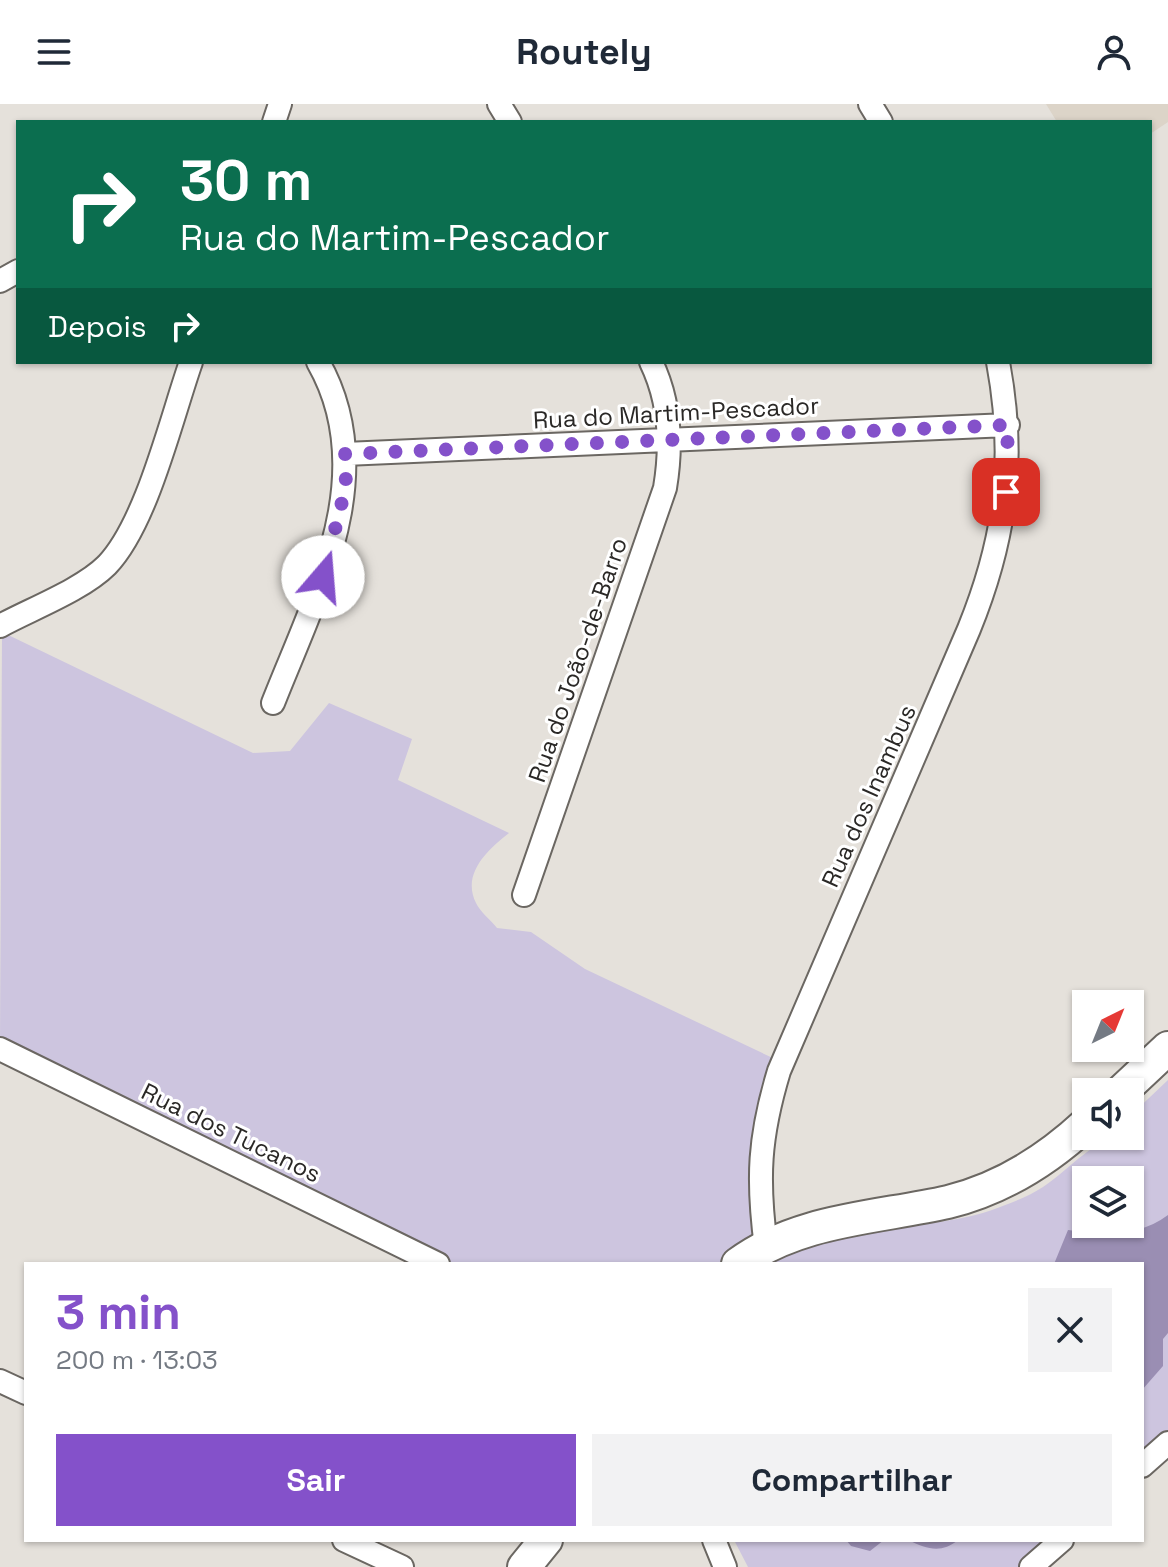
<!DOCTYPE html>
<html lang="pt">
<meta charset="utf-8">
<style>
:root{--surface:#fff;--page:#f2f2f3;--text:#1f2937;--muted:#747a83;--accent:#8451ca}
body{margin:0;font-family:"Space Grotesk",sans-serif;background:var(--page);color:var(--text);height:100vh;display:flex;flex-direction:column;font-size:30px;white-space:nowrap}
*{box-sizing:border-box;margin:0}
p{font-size:26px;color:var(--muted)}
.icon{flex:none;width:44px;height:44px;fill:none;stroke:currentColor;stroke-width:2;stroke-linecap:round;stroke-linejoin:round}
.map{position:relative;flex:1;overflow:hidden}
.side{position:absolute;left:24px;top:1158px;width:1120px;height:280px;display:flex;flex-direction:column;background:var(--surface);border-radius:0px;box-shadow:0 2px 6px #0004}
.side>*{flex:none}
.hud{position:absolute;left:16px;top:16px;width:1136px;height:244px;border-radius:0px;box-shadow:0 2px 6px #0004;background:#0b6e4f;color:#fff;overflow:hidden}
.needle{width:52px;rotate:43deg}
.controls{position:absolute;left:1072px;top:886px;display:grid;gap:16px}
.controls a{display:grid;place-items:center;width:72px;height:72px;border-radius:0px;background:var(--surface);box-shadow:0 2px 6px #0004;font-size:40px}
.pin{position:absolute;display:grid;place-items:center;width:68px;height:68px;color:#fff;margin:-34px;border-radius:16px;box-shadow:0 4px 12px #0006}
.me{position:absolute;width:88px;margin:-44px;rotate:18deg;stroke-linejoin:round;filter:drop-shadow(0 0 6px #0008)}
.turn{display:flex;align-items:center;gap:28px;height:168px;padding:0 32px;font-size:36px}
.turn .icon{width:104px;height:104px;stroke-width:2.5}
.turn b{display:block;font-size:56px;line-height:68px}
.then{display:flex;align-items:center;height:76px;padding:0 32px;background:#0003;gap:16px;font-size:30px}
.round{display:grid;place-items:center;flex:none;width:84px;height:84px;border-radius:0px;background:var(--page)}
.headline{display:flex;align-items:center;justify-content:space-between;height:136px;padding:0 32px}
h1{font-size:48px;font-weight:700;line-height:60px;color:var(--accent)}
.action{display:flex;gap:16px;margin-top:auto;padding:16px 32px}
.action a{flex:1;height:92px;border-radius:0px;background:var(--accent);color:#fff;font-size:32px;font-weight:700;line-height:92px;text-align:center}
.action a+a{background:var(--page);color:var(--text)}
header{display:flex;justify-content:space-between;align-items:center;height:104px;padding:0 32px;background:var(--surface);font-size:36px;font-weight:700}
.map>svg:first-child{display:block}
.built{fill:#dcd4c8}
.green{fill:#cdc5df;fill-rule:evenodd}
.water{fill:#9a8eb3}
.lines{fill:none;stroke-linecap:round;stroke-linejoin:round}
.street-casing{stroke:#6b6762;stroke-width:26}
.secondary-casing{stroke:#6b6762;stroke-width:36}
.street{stroke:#fff;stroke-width:22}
.secondary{stroke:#fff;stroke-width:32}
.route{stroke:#8451ca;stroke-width:14;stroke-dasharray:0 25.2}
.labels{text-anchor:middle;stroke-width:6;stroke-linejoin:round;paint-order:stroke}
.street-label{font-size:24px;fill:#2a2826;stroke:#fff}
</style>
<header><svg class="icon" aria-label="menu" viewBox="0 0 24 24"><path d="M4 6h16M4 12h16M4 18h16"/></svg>Routely<svg class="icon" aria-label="person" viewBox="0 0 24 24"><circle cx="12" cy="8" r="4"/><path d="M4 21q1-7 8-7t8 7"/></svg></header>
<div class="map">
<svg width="1168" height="1463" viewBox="0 0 1168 1463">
<rect width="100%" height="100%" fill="#e5e1db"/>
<path class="built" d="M1046,0H1168V18L1150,30V18H1057Z"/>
<path class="green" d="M2,528L253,649L290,647L329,599L412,635L398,676L509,729C489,745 461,769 476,799C480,808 491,816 497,824L531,828L585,865L777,956L759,1139L728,1160H453L0,938Z
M1168,976V1331L1142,1356V1160H766C829,1114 920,1131 992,1106C1008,1100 1028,1093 1043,1083C1072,1064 1094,1032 1130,1032V1012ZM1086,1076H1130V1120H1086Z
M734,1436H1055L1023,1463H748Z"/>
<path class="water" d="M1168,1111V1229L1163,1235V1262L1142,1286V1160H1054L1068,1126C1106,1131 1136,1134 1168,1111Z
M846,1436H884L870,1447L851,1442Z
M908,1436H958C941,1450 927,1445 908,1436Z"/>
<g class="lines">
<defs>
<path id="street" d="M499,0L510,18
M870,0L881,18
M274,18L280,0
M0,177L18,167
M345,350L1008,321
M0,522C31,505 82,486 107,461C147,419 171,315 191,258
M273,599C315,492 382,370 318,258
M524,791L665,384C672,342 670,297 651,258
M0,945L438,1160
M766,1143C757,1075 759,1033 779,967L969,525C1006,434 1016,355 998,258
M0,1277L26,1289
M1142,1362L1168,1339
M344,1436L402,1463
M714,1436L725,1463
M1031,1463L1062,1436"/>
<path id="secondary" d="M1121,988L1168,944
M738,1160C799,1115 877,1114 948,1098C1001,1085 1046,1057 1086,1020
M524,1463L546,1436"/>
</defs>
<use href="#street" class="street-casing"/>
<use href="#secondary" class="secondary-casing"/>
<use href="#street" class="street"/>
<use href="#secondary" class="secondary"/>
</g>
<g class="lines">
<path class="route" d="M323,473L346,382L345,350L1008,321L1006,388"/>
</g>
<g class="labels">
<g class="street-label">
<text transform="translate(676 309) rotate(-3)" y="8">Rua do Martim-Pescador</text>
<text transform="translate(578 556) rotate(-71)" y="8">Rua do João-de-Barro</text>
<text transform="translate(869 692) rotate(-66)" y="8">Rua dos Inambus</text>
<text transform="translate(231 1029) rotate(26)" y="8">Rua dos Tucanos</text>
</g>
</g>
</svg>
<div class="controls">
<a><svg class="needle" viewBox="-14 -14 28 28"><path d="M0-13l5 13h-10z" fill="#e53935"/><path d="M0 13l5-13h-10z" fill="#747a83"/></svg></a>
<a><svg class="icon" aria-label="sound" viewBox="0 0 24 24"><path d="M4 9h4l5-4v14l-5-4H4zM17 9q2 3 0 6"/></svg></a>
<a><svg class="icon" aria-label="layers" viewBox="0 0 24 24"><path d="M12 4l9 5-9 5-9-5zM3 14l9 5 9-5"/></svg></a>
</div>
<div class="pin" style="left:1006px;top:388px;background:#d93025"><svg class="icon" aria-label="arrive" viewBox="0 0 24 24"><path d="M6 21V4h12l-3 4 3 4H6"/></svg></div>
<svg class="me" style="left:323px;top:473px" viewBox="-20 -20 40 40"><circle r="19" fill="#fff"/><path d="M0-13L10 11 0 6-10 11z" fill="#8451ca"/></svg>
<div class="hud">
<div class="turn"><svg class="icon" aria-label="right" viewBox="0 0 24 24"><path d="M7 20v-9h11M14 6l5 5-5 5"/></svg><div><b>30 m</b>Rua do Martim-Pescador</div></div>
<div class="then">Depois<svg class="icon" aria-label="right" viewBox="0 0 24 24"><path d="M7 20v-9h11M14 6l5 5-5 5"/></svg></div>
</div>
<section class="side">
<div class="headline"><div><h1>3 min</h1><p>200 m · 13:03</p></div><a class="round"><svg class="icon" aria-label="close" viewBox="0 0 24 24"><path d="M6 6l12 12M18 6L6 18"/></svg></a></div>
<div class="action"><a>Sair</a><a>Compartilhar</a></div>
</section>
</div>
